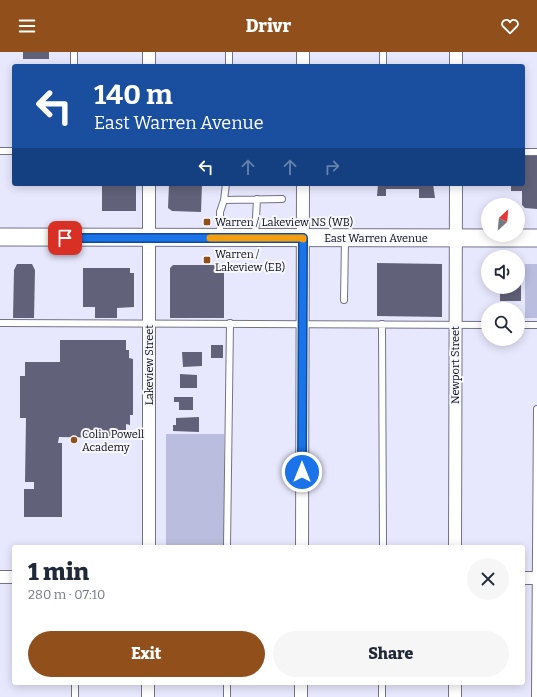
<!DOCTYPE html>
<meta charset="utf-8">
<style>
:root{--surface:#fff;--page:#f6f6f7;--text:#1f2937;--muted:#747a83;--accent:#91501b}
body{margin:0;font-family:Bitter,serif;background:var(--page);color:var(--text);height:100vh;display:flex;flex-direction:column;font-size:15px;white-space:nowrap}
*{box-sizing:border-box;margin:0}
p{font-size:13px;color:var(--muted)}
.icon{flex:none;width:22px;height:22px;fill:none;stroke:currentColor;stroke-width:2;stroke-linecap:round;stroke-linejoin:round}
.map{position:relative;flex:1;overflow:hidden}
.details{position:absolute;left:12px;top:493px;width:513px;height:140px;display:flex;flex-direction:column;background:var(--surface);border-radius:4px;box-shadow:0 2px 10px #0003}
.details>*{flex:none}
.guide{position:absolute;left:12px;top:12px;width:513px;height:122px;border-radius:4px;box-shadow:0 2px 10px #0003;background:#1a4fa0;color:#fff;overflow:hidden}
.needle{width:26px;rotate:26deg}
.tools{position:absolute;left:481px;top:146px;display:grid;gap:8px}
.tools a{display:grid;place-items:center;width:44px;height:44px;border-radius:50%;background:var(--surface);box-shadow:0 2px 10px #0003;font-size:20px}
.pin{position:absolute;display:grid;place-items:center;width:34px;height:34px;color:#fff;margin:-17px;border-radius:8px;box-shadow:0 2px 6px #0006}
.me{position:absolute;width:44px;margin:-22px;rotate:0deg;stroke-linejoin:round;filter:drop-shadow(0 0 3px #0008)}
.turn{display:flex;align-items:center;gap:14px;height:84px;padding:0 16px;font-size:18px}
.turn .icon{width:52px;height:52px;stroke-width:2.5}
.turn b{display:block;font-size:28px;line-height:34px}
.lanes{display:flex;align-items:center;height:38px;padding:0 16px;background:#0003;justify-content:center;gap:20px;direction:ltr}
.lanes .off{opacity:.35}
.round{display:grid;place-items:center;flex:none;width:42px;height:42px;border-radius:21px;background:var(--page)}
.overview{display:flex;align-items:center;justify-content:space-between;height:68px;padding:0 16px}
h1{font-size:24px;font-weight:800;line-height:30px}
.button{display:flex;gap:8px;margin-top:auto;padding:8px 16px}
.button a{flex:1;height:46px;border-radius:24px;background:var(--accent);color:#fff;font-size:16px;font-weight:800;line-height:46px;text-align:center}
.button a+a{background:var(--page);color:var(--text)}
header{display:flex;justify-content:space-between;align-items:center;height:52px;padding:0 16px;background:var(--accent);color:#fff;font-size:18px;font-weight:800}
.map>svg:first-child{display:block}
.green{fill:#bbbdde}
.building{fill:#616279}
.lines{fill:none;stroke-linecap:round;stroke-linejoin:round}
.service-casing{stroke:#72738a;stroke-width:8}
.minor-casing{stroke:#72738a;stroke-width:14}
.secondary-casing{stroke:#72738a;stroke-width:19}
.service{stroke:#fff;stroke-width:6}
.minor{stroke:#fff;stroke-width:12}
.secondary{stroke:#fff;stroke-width:17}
.route-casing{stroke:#114b97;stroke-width:10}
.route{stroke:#1a73e8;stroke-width:7}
.slow{stroke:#f59e0b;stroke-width:7}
.poi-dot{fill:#91501b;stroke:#f6f7fc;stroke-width:1.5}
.labels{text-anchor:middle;stroke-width:4;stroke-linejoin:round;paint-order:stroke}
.poi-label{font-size:11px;fill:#0b0c14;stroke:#f6f7fc;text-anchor:start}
.street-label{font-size:11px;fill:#0b0c14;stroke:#f6f7fc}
</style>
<header><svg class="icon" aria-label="menu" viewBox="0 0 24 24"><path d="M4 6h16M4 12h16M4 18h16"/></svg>Drivr<svg class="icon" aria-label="heart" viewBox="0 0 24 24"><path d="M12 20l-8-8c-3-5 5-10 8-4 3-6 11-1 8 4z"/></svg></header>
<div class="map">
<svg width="537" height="645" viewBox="0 0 537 645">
<rect width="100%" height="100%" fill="#e7e8fd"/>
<path class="green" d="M525,212H537V266H525Z
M166,382H224V495H166Z"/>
<path class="building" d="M23,0H49V7H23Z
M22,12H49V14H22Z
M107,12H126V14H107Z
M523,104H537V157L525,156L522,153V139H511V132H523Z
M102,132H136V159H102Z
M169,132H202L201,160L172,159L168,156Z
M252,132H263V134H252Z
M378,132H433L435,146H419V137H386V144H377Z
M377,211L442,212V265L377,264Z
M17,212H32L35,218L34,266H13L14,218Z
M518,212H521V249H500V235H518Z
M173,213H224V266H170V216Z
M83,216H130V221H134V255L117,256V266H95V255H83Z
M60,288H126V298H129V306L133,307V363H130V373L126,372V386L59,385L58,391H62V465H24V437H34V430H25L26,366H20V324H25V310H60Z
M211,293H223V306H211Z
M182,300H202V314L183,315Z
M180,322L197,323V336H180Z
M174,345H193V358H179V350H174Z
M199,365V380L173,379V373H176V366Z"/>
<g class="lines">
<defs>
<path id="service" d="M74,0V14
M229,14V0
M383,14V0
M0,99H14
M523,100H537
M224,148L282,147
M220,184V160L224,148L226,132
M255,184L257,147
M344,248L345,188
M0,271L488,273
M382,272L383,495
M518,273H537
M227,495L230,271
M75,645V631
M227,645V631
M382,645V631
M535,645L537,357"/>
<path id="minor" d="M149,0V14
M303,14V0
M456,14V0
M149,495V132
M302,495L303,132
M455,495L456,132
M0,525H14
M523,526H537
M148,645V631
M301,645V631
M455,645V631"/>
<path id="secondary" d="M0,185L537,186"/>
</defs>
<use href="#service" class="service-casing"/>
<use href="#minor" class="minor-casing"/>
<use href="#secondary" class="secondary-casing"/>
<use href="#service" class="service"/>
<use href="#minor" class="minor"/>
<use href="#secondary" class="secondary"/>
</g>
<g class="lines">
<defs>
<path id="route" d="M65,186H303L302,420"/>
</defs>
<use href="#route" class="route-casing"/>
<use href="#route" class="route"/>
<path class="slow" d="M210,186H303V187"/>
</g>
<g class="poi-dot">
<rect x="203" y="166" width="8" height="8" rx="2"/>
<rect x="203" y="204" width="8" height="8" rx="2"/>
<circle cx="74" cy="388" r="4"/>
</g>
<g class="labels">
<g class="poi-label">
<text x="215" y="174">Warren / Lakeview NS (WB)</text>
<text x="215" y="206">Warren /<tspan x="215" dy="13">Lakeview (EB)</tspan></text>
<text x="82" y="386">Colin Powell<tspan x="82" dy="13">Academy</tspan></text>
</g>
<g class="street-label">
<text x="376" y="190">East Warren Avenue</text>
<text transform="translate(149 313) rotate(-90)" y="4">Lakeview Street</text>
<text transform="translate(455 313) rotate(-90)" y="4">Newport Street</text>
</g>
</g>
</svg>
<div class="tools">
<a><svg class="needle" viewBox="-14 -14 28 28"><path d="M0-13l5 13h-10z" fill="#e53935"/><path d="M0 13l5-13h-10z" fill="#747a83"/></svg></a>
<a><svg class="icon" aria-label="sound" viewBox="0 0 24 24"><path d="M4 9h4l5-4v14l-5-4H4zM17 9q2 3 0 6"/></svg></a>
<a><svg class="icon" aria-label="search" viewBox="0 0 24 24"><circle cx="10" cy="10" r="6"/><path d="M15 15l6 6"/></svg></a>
</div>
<div class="pin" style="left:65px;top:186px;background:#d93025"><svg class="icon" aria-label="arrive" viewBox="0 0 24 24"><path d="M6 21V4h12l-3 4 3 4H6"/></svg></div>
<svg class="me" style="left:302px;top:420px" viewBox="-20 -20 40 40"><circle r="17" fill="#1a73e8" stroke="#fff" stroke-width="3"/><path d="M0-11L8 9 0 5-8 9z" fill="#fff"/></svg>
<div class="guide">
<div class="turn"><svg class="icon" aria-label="left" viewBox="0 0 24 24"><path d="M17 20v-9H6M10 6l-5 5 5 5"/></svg><div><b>140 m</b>East Warren Avenue</div></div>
<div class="lanes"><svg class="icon" aria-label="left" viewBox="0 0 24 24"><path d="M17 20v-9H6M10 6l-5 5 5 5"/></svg><svg class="icon off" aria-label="ahead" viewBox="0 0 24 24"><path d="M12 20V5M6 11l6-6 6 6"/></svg><svg class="icon off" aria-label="ahead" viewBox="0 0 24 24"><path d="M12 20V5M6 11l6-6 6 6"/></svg><svg class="icon off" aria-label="right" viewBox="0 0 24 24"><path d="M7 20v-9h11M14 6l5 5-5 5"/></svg></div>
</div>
<section class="details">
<div class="overview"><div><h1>1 min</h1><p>280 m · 07:10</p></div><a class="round"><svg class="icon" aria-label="close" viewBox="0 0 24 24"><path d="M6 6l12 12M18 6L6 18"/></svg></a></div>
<div class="button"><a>Exit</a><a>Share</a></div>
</section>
</div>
